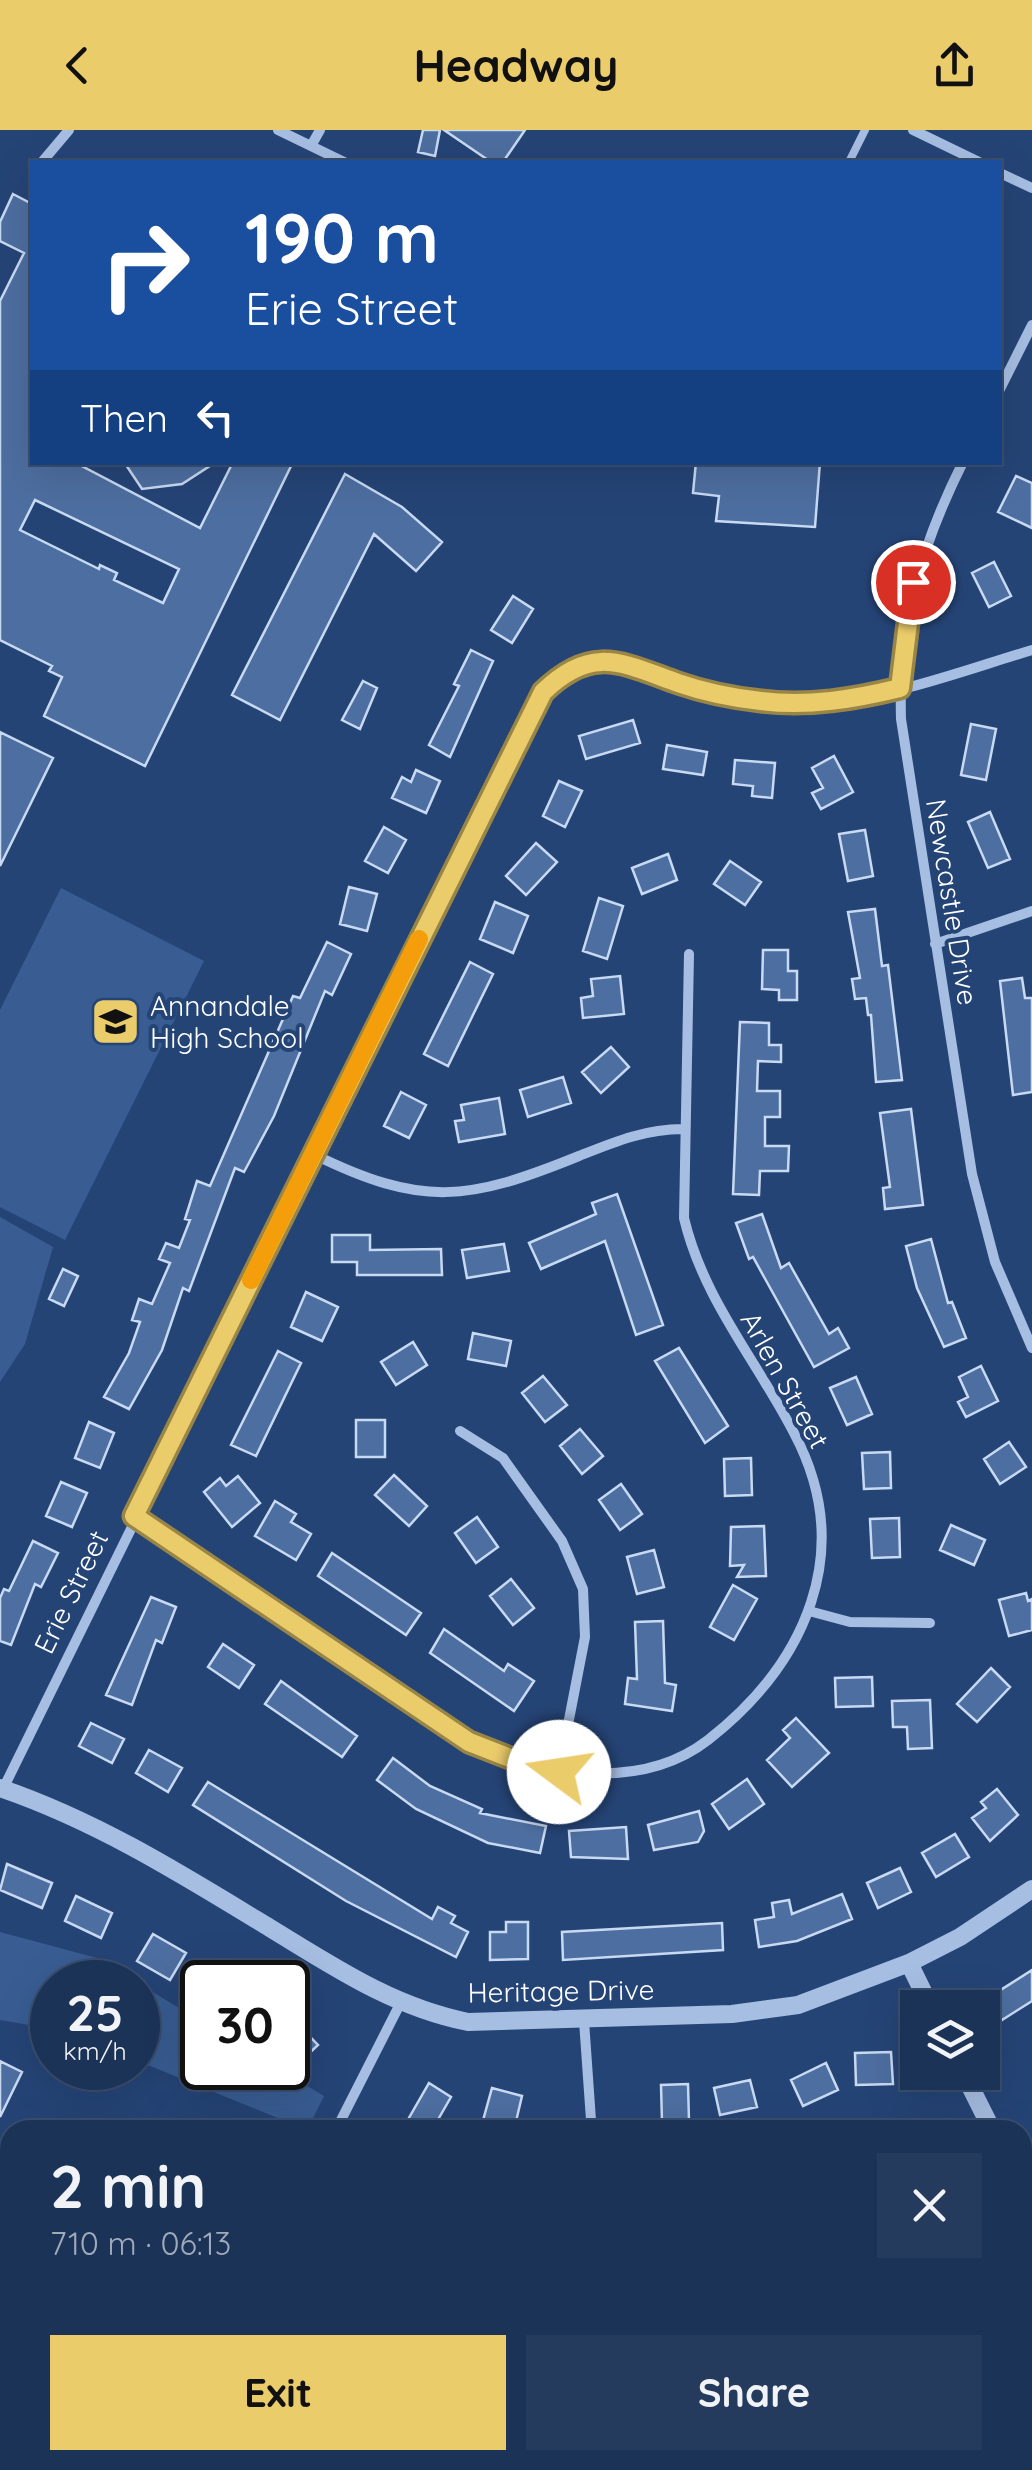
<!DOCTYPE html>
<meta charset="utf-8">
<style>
:root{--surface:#1c3358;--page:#253b5e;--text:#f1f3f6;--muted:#a0aaba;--line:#3a4e6e;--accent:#ebcc6b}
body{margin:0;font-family:Quicksand,sans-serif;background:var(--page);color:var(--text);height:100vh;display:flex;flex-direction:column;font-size:38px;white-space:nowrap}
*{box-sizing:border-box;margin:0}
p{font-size:32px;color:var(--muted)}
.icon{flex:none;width:55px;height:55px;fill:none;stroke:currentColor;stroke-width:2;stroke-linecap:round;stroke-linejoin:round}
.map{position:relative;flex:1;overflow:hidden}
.sheet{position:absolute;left:0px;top:1990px;width:1032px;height:350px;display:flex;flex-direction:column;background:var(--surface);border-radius:30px 30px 0 0;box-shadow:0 10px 40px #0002,0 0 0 2px var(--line)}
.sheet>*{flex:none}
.banner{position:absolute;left:30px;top:30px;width:972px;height:305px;border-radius:0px;box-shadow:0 10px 40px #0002,0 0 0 2px var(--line);background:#1a4fa0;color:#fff;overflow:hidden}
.fabs{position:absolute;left:900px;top:1860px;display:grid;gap:20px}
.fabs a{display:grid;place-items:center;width:100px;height:100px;border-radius:0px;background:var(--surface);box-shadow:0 10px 40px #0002,0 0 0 2px var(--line);font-size:50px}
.speed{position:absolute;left:30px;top:1830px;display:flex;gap:20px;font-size:50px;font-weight:700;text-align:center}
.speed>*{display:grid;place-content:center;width:130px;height:130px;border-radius:50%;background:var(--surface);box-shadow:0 10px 40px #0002,0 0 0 2px var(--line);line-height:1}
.speed small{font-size:25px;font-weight:400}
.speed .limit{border:5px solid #111;border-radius:15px;background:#fff;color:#111}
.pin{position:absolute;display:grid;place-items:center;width:85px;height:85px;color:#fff;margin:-42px;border:5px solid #fff;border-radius:50%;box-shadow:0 2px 10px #0007}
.me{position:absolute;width:110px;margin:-55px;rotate:284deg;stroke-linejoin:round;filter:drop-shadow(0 0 8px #0008)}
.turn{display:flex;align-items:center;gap:35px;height:210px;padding:0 50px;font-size:45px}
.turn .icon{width:130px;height:130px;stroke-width:2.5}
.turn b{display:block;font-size:70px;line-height:85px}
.then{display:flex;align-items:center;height:95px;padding:0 50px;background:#0003;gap:20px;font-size:38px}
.round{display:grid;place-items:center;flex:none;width:105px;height:105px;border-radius:0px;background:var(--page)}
.summary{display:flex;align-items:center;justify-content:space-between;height:170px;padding:0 50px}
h1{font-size:60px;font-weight:800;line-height:75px}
.button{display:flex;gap:20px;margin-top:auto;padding:20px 50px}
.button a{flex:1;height:115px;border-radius:0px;background:var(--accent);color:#111;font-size:40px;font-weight:800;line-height:115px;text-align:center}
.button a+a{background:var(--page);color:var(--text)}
header{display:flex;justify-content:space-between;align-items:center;height:130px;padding:0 50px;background:var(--accent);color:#111;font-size:45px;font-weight:800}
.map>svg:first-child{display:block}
.green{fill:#395d93}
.building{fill:#4d6ea0;stroke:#c8d9f2;stroke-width:2.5;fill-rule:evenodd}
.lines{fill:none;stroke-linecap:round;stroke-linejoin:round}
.service{stroke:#a6bee2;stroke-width:8}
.minor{stroke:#a6bee2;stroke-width:10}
.tertiary{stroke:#a6bee2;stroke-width:18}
.route-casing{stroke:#998546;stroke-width:25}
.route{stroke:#ebcc6b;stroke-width:18}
.slow{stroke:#f59e0b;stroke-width:18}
.labels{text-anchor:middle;stroke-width:8;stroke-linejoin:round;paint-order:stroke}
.street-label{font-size:28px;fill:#fff;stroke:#254476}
.poi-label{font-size:28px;fill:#fff;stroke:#254476;text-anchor:start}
</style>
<header><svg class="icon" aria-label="back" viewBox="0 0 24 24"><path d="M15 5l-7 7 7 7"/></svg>Headway<svg class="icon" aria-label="share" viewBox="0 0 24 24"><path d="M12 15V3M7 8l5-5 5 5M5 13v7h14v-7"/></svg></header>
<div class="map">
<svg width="1032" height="2340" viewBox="0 0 1032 2340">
<rect width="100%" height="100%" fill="#254476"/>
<path class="green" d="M61,758L204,831L65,1110L0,1077V880Z
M0,1087L53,1117L25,1214L0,1252Z
M0,1802L97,1828L202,1892V1938H277L324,1966L307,2000L138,1931V1852H52V1899L0,1890Z"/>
<path class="building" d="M423,0H440L435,26L418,22Z
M444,0H525L503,32H491Z
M13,64L32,74V332H74L200,398L233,332H293L145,636L44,586L62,547L49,541L52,536L0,510V171L24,123L0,111V92ZM35,370L179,439L163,473L114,450L117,443L100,435L99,439L20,400Z
M124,332H216L182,354L142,359Z
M696,332H820L815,397L716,391L719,366L693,363Z
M345,344L402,377L442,412L416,441L374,404L280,590L232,565Z
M1016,346L1032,353V398L998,382Z
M994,432L1011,466L989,477L972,443Z
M513,466L533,479L512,513L491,500Z
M471,520L493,531L450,627L429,615L459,556L454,554Z
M363,551L377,558L360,599L342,590Z
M633,590L640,613L586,629L579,606Z
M971,594L996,599L986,650L961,645Z
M0,602L53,628L0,736Z
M667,615L707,622L703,645L663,639Z
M834,626L853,662L821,679L812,663L823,658L812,638Z
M735,630L775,633L772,668L752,666L753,656L733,654Z
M416,640L440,651L426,683L392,668L402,647L411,652Z
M559,651L582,661L565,697L543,686Z
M990,682L1010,729L988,738L968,692Z
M384,697L406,710L388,743L365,731Z
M865,700L873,746L848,751L839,704Z
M536,713L557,732L526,765L506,746Z
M668,724L677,750L642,764L632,738Z
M730,731L761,752L745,775L714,754Z
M349,757L377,764L367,801L340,794Z
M599,768L623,776L607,829L583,821Z
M495,772L528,786L513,823L480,809Z
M875,779L882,836L888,835L902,950L876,952L871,885H868L866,868L855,869L852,849L860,848L848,782Z
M327,812L351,824L332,865L325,861L274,986L244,1042L235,1038L189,1161L183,1158L162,1220L129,1279L104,1267L129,1223L140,1192L132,1190L139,1169L152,1174L170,1133L159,1129L166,1113L179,1118L190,1090L185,1089L197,1051L210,1056L293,866L300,868Z
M763,820H788V841H797V870H779V860L762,859Z
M470,832L493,844L448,936L424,924Z
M620,846L624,884L583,888L581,868L593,866L591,849Z
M1022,848L1025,868H1032V962L1013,965L1000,851Z
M740,892L769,893V915H781V932L758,931L757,961H780V987H765V1016H789L788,1041H760L759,1065L733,1064Z
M611,917L629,937L601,963L582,942Z
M563,947L571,973L528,987L520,960Z
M401,962L426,975L409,1008L384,996Z
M499,968L505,1004L459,1012L455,991L464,990L461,975Z
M911,979L923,1075L885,1079L883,1058L890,1057L880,983Z
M617,1064L663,1195L636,1205L605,1111L541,1139L529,1113L596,1084L592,1073Z
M762,1084L781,1138L789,1133L829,1204L838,1198L849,1218L814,1237L753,1127L749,1129L736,1093Z
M332,1105H370V1120L441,1119L442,1145H357V1132H332Z
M931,1109L948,1173L952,1172L966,1208L944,1217L917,1158L906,1116Z
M504,1114L509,1141L467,1148L462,1120Z
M63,1139L78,1146L64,1176L49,1169Z
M306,1162L338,1177L322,1211L291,1197Z
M473,1203L511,1211L506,1236L468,1229Z
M413,1212L427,1235L396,1255L381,1232Z
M679,1218L728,1296L705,1313L655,1231Z
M278,1221L301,1233L256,1326L231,1315Z
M981,1236L998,1271L966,1287L958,1272L968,1267L959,1247Z
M543,1246L567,1275L545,1292L522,1263Z
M856,1247L872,1284L847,1295L830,1258Z
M356,1290H385V1327H356Z
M89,1292L114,1303L100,1338L75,1328Z
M580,1299L603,1326L582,1344L560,1316Z
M1009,1312L1026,1337L1000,1354L984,1329Z
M890,1322L891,1358L864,1359L862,1323Z
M751,1328L752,1365L725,1366L724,1329Z
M394,1345L427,1376L409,1396L375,1365Z
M238,1346L260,1373L232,1397L204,1362L220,1348L226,1356Z
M61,1352L87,1363L72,1397L46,1386Z
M621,1354L642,1384L620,1400L599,1370Z
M275,1371L296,1384L291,1392L311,1404L296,1430L255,1406Z
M477,1387L498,1417L476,1433L455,1403Z
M899,1388L900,1427L872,1428L870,1389Z
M951,1395L985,1410L974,1435L940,1420Z
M764,1396L766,1446L737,1447L744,1435L730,1436L731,1397Z
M33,1411L58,1423L41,1457L35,1454L11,1515L0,1511V1468L4,1459L9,1461Z
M654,1420L664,1457L637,1464L627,1427Z
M332,1423L421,1483L406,1505L318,1446Z
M511,1449L534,1478L513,1495L490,1466Z
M733,1455L757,1469L734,1510L710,1497Z
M1026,1463L1028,1471L1032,1469V1500L1009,1506L999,1470Z
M151,1467L176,1477L162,1513L156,1510L132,1575L106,1565Z
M663,1491L665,1553L676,1555L672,1581L625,1574L628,1548L637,1549L635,1492Z
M444,1499L504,1541L508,1534L534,1551L514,1581L430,1523Z
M223,1514L254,1535L239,1558L208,1537Z
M991,1538L1010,1557L977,1592L957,1574Z
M872,1547L873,1576L836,1577L835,1548Z
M281,1551L357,1606L342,1627L265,1574Z
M930,1570L932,1618L908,1619L907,1597H893L892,1571Z
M796,1588L829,1623L792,1657L767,1630L790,1608L783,1600Z
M91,1593L124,1609L112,1633L79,1616Z
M149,1620L182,1638L168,1662L136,1643Z
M393,1628L430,1656L482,1679L480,1683L546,1696L540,1723L488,1713L416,1679L377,1650Z
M747,1649L764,1674L729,1699L712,1674Z
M208,1652L432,1789L438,1777L455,1786L451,1793L468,1802L456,1827L346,1771L193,1675Z
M997,1659L1018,1685L990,1711L972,1688L986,1678L981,1672Z
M699,1681L704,1701L698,1712L654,1720L648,1695Z
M626,1697L628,1729L571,1727L569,1701Z
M955,1704L969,1727L936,1747L922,1723Z
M7,1734L52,1753L42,1778L0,1760Z
M900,1738L911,1762L878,1778L867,1753Z
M842,1764L852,1789L797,1811L759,1817L755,1790L774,1787L772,1773L789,1770L792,1784Z
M76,1766L112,1783L101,1808L65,1791Z
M506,1792H528V1829L490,1830V1802H506Z
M722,1793L723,1820L563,1830L562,1802Z
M153,1804L186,1823L170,1850L137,1831Z
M1032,1840V1871L1002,1890L988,1868Z
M288,1884L318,1915L298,1934L288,1922Z
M891,1922L893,1954L856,1955L855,1923Z
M0,1931L22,1942L0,1987Z
M826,1933L838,1960L803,1976L791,1950Z
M750,1950L757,1977L720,1985L714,1958Z
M429,1953L451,1967L432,2000H402Z
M688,1954L689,1991L662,1992L661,1955Z
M492,1958L522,1966L514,2000L482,1994Z"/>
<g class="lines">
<path class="service" d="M849,32L865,0
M88,2340L90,2330
M479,2340L484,2330"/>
<path class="minor" d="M278,0L344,32
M913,0L979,32
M311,16L320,0
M42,32L69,0
M1000,43L1032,58
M1000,259L1032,195
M963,332C921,416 898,494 901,589L972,1044L995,1132L1032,1218
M935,814L1032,781
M313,1024C423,1078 468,1071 579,1026C614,1012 645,999 683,999
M460,1301L503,1328L562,1411L583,1459L585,1507L559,1641
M133,1386L469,1611C540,1646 641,1662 708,1610C805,1534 857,1422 794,1303C757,1231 703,1169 684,1088L689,824
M809,1481L850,1492L930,1493
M3,1659L543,562C603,502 652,549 719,565C753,572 790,574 825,572C895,567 965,540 1032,520
M584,1891L591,1990
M336,2000L400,1874
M853,2330L870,2340
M164,2340L169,2330
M244,2340L247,2330"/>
<path class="tertiary" d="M0,1658C97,1691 183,1745 270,1798C334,1837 393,1877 468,1892L732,1884L798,1875L909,1833L960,1807L1032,1759
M909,1833L931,1878
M963,1942L992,2000
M1022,2062L1032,2081"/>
</g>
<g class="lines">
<defs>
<path id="route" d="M559,1642L528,1635L469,1612L134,1386L543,562C592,514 622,533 678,553C704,562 733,568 761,571C808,577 855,569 900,558L913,452"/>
</defs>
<use href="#route" class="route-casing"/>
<use href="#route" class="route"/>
<path class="slow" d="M251,1150L419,809"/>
</g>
<defs>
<symbol id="school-square" viewBox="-11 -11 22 22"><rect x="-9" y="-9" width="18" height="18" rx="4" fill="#ebcc6b" stroke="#254476"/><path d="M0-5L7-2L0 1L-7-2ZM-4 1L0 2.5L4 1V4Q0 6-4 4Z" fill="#111"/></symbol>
</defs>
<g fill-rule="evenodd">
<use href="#school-square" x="88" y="864" width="55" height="55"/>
</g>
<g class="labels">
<g class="street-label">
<text transform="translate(952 772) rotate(81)" y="10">Newcastle Drive</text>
<text transform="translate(785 1250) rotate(61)" y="10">Arlen Street</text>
<text transform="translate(71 1462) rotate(-64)" y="10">Erie Street</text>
<text transform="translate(561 1861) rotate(-1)" y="10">Heritage Drive</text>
</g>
<g class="poi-label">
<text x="150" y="886">Annandale<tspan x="150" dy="32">High School</tspan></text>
</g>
</g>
</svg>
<div class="fabs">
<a><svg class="icon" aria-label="layers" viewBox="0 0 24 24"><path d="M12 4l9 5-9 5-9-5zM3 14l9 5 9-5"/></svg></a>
</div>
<div class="speed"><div>25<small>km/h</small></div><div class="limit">30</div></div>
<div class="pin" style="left:913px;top:452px;background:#d93025"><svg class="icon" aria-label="arrive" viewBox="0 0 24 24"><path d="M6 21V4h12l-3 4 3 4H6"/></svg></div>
<svg class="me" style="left:559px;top:1642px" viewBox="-20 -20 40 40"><circle r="19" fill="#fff"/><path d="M0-13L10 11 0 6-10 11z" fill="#ebcc6b"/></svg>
<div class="banner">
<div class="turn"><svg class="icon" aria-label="right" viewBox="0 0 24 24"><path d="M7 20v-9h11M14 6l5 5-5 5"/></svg><div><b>190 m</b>Erie Street</div></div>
<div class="then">Then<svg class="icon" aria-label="left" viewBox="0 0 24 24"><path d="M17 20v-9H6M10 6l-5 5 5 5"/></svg></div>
</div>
<section class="sheet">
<div class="summary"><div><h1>2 min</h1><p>710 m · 06:13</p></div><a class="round"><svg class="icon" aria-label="close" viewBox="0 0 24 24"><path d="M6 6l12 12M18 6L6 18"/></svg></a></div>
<div class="button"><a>Exit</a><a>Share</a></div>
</section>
</div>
